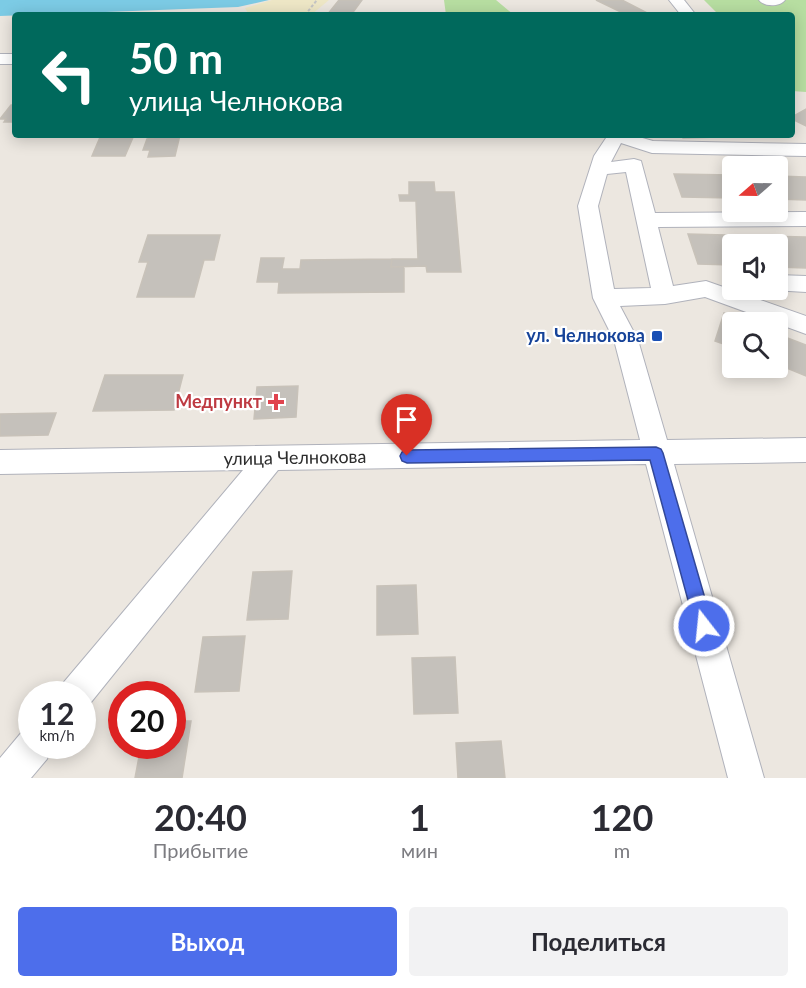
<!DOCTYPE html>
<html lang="ru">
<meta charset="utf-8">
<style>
:root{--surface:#fff;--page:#f2f2f3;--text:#2b2b33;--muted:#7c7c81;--accent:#4d6eeb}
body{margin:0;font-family:Lato,sans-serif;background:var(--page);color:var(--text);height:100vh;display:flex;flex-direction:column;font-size:22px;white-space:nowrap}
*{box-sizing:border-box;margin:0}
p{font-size:20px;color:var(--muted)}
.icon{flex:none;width:33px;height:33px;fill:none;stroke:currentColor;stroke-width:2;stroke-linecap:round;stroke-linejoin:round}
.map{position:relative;height:778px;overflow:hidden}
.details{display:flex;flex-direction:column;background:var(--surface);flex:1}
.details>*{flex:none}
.banner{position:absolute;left:12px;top:12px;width:783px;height:126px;border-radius:6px;box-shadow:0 3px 15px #0003;background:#00695c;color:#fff;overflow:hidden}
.needle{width:39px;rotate:250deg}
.buttons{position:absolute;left:722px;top:156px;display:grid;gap:12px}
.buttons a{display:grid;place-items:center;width:66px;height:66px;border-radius:6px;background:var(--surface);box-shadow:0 3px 15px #0003;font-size:30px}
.speed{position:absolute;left:18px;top:681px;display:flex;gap:12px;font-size:30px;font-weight:700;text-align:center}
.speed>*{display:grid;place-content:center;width:78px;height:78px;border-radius:50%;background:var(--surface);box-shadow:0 3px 15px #0003;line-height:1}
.speed small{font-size:15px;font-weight:400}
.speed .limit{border:9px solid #d22;background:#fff;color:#111}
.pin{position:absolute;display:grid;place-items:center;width:51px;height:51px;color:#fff;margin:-62px -26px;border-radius:50% 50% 50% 0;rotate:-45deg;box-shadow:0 0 6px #0007}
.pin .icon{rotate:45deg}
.me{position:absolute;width:66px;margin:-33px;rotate:344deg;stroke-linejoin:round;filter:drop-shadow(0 0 4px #0008)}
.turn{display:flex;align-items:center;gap:21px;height:126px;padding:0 18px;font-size:27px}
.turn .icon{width:78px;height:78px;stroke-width:2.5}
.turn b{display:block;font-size:42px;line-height:51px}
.eta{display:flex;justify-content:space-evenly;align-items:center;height:102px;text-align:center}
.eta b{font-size:36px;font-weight:700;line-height:42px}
.primary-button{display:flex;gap:12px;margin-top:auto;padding:12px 18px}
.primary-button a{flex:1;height:69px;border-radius:6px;background:var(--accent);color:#fff;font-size:24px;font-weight:700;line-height:69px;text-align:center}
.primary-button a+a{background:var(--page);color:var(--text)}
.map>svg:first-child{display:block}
.green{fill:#b7dea1}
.sand{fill:#eee7c6}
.water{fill:#7ccbe5}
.building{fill:#c5c1bb;stroke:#c8c2b9;stroke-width:1.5}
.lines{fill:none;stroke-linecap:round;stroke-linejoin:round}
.minor-casing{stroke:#b0b2bb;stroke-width:2}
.path{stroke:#c4c4c4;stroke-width:2;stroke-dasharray:3 2;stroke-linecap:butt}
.minor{fill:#fff;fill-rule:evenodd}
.route{fill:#4d6eeb;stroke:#324899;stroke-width:1.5}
.transit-dot{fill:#1a4fb4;stroke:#fff;stroke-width:2}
.health-dot{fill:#e0444e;stroke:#fff;stroke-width:2}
.labels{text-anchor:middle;stroke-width:4.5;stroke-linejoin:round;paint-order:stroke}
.transit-label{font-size:18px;font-weight:bold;fill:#164399;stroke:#fff;text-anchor:end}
.health-label{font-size:18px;font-weight:bold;fill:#be3a42;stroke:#fff;text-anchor:end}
.street-label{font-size:18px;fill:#2c2c2c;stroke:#fff}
</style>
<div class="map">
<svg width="806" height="778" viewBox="0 0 806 778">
<rect width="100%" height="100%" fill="#ece7e0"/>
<path class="green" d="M444,0H496L514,15H446Z
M704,0H806V92L792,91V15H719Z"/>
<path class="sand" d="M272,0H329L311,15H249L245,8Z"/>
<path class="water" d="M0,0H269L238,7L0,16Z"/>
<path class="building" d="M339,0H362L351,15H327Z
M596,0H622L651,15H627Z
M11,105H15V122H4L6,119H0Z
M806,109V126L792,119V117Z
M101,135H134L125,156H92Z
M155,135H180L175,156L148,157L150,150H143L147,139L154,138Z
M682,135H754V136L683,138Z
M674,174L732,175V198L682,197Z
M777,176L806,177V200L777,199Z
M409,182H434L435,192H454L461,272H427L426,266L391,267L392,259H418L416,201H400L399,195H409Z
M688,234L806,237V268L777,267V244H732V265L698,264Z
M148,235H220L214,260H204L194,297H137L148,262H139Z
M261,258H284L282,269H300L301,260L392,259L391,267H404V292L278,293L279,282H257Z
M724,313L748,322H732V347L715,341Z
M777,334L806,345V376L777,364Z
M105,375H183L174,410L93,411Z
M298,386L296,417L254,419L257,387Z
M56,413L48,435L0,436V414Z
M292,571L288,619L247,620L253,572Z
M416,585L418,634L377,635V586Z
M245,636L239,691L195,692L203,637Z
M455,657L458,713L414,714L412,658Z
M172,721H191L182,778H135L141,746H172Z
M501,741L505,778H458L456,743Z"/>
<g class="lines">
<defs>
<path id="minor" d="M669,0H684L696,15H681Z
M759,0H785C780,7 764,7 759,0Z
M0,54H15V64H0Z
M608,135H632L653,141L806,144V156L652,153L621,143L611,162L634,159L641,161L655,213L806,212V226L658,227L673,286L706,281L806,316V334L705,297L665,304L620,306L638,340L667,440L806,438V462L674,464L764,778H728L646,464L278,470L88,706L82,708V694H59L64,682L243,470L0,474V450L640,440L614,340L593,298L578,206L594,156ZM626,172L651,288L614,289L598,206L607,174Z
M777,275L806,276V292L772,290H777Z
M32,729V746H52L47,759L31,778H0V758L21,733Z"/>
</defs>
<use href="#minor" class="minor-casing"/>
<path class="path" d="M305,15L317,0"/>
<use href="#minor" class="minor"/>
</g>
<path class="route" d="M656,447L661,449L663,453L713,626L710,633L704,635L698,633L695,626L650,460L407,463L402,461L400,456L402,452L407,450Z"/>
<rect class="transit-dot" x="651" y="330" width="12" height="12" rx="3"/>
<path class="health-dot" d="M273 393h6v6h6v6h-6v6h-6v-6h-6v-6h6z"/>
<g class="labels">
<g class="transit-label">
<text x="645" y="342">ул. Челнокова</text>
</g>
<g class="health-label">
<text x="262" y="408">Медпункт</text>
</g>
<g class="street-label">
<text transform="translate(295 458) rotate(-1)" y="6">улица Челнокова</text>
</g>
</g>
</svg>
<div class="buttons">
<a><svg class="needle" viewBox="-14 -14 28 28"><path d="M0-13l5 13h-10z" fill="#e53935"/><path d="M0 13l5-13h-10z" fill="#7c7c81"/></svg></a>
<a><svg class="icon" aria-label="sound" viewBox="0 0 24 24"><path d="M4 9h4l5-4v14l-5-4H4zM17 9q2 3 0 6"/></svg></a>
<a><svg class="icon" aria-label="search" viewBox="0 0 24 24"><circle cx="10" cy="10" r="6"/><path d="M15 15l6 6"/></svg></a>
</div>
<div class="speed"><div>12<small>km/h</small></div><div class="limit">20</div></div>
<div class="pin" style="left:407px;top:456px;background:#d93025"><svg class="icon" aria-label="arrive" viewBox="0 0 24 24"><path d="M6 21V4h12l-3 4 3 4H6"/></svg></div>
<svg class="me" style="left:704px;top:626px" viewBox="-20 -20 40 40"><circle r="17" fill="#4d6eeb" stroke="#fff" stroke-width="3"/><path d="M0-11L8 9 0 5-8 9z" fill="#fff"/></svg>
<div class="banner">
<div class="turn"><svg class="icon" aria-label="left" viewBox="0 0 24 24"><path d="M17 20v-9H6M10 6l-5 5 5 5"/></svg><div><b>50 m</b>улица Челнокова</div></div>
</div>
</div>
<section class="details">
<div class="eta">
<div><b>20:40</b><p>Прибытие</p></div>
<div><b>1</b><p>мин</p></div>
<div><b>120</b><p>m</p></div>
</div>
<div class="primary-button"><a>Выход</a><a>Поделиться</a></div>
</section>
